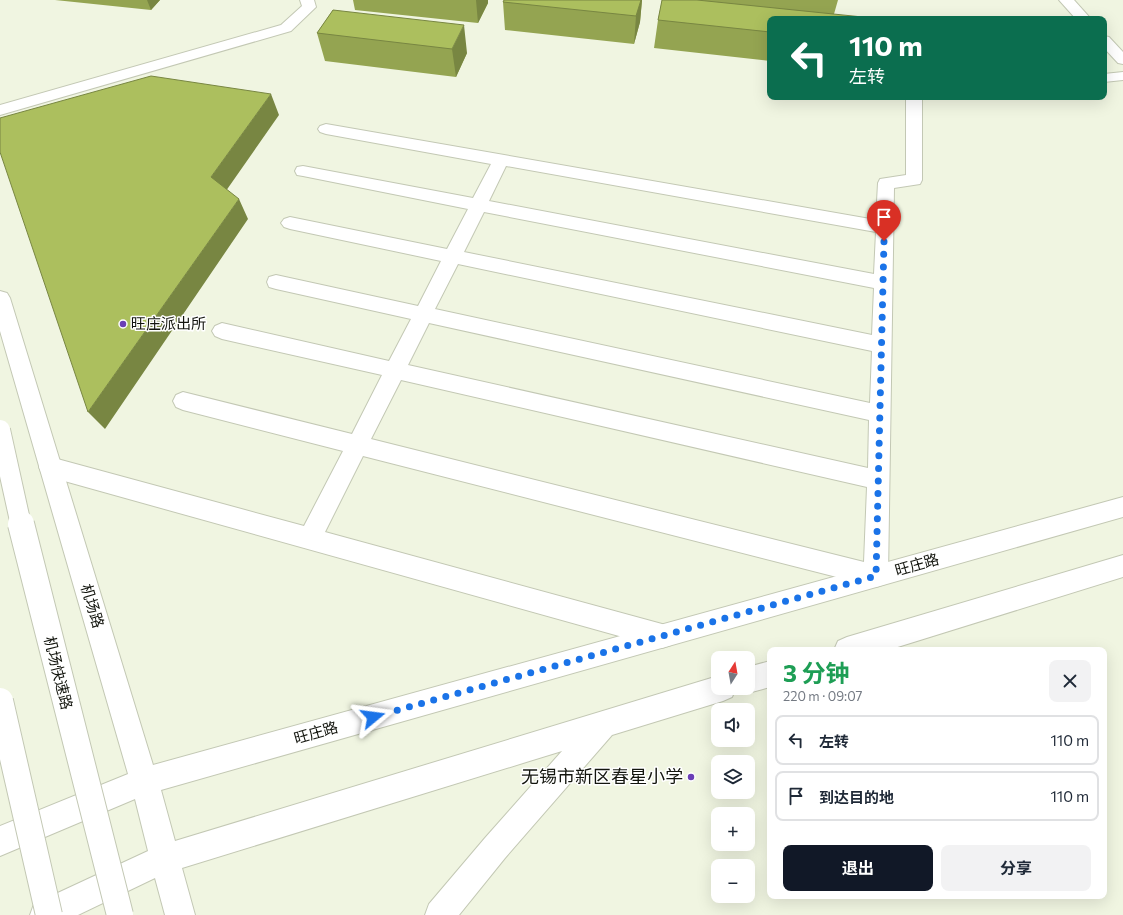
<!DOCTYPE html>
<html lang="zh">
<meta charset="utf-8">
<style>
:root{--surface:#fff;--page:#f2f2f3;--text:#1f2937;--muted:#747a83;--line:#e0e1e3;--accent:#111827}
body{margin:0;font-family:Commissioner,"Noto Sans SC",sans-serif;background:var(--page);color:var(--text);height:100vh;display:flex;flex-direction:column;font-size:15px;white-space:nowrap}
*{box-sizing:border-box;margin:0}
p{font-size:13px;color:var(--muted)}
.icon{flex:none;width:22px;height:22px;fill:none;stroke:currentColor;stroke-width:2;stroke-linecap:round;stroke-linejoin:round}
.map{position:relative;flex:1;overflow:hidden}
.details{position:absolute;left:767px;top:647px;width:340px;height:252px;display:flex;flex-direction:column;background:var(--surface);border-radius:8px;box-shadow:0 4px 16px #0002}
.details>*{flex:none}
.top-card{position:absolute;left:767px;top:16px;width:340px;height:84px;border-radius:8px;box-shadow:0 4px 16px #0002;background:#0b6e4f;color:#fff;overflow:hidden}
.needle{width:26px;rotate:11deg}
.fabs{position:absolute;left:711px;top:651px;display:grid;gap:8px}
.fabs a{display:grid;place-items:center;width:44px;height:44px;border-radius:8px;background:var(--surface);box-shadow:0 4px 16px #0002;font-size:20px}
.pin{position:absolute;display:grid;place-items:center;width:34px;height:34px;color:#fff;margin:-41px -17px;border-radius:50% 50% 50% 0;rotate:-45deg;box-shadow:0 0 4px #0007}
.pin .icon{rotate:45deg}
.me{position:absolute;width:44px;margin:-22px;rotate:74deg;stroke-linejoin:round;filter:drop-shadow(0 0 3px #0008)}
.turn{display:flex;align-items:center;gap:14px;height:84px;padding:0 16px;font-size:18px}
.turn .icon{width:52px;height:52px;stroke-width:2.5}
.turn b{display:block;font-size:28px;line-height:34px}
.round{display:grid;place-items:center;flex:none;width:42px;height:42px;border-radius:8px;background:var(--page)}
.overview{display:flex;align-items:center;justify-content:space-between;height:68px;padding:0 16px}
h1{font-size:24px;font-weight:700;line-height:30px;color:#1e9e55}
.button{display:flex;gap:8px;margin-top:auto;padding:8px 16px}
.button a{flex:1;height:46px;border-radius:8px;background:var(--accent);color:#fff;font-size:16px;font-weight:700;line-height:46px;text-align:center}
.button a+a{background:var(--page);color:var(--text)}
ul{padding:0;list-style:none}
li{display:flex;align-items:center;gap:12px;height:50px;margin:0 8px 6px;padding:0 8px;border:2px solid var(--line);border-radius:8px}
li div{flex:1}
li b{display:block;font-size:15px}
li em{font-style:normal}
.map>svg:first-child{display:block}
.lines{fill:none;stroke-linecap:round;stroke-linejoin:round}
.minor-casing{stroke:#c3c8b4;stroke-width:2}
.major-casing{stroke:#c3c8b4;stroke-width:2}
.minor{fill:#fff;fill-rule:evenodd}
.major{fill:#fff;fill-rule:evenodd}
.highway-bridge-far1-casing{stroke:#c3c8b4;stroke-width:22;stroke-linecap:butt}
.highway-bridge-casing{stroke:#c3c8b4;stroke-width:28;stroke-linecap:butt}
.highway-bridge-far1{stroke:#fff;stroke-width:20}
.highway-bridge{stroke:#fff;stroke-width:26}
.wall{fill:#94a451}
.shaded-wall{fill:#788642}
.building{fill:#acbf5e;stroke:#788642}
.route{stroke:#1a73e8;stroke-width:7;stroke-dasharray:0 12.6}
.poi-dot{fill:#6a3eb6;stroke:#fff;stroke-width:1.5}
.labels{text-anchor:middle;stroke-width:3;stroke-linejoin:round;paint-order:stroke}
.poi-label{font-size:15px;fill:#13150e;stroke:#fff;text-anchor:start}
.street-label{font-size:15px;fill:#13150e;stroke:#fff}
.near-poi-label{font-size:18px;fill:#13150e;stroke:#fff;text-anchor:end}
</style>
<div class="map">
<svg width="1123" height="915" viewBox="0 0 1123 915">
<rect width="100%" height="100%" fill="#f0f5e1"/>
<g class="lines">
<defs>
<path id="minor" d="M300,0H314L316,7L291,31L0,115V105L281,25L302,6Z
M1059,0H1074L1091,19H1076Z
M1104,36L1109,37L1123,52V64L1118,63L1104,48Z
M1123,72V80L1104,82V74Z
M906,97H922V180L920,184L894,188L888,576L885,584L876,587L363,456L325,532L662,624L671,627L675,636L671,645L662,648L50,477L42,474L39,467L42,460L50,457L304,526L343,451L183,410L176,407L173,401L176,395L183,392L352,434L382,375L222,339L215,336L212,331L215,326L222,323L389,361L411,319L276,289L269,287L267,282L269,277L276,275L418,306L441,261L290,229L284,227L281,223L284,219L290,217L447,249L468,209L303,176L297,175L295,171L297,167L303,166L473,198L491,164L326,134L320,132L318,129L320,126L326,124L876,220L878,183L880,179L906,175ZM506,166L876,232L874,274L489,201ZM484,212L874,288L872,335L464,252ZM458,264L872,351L870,403L435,309ZM429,323L869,420L868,468L408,365ZM401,380L867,487L864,562L371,439Z"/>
<path id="major" d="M0,291L7,293L10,298L153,765L1123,497V517L161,790L175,841L718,676V688H736L732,697L723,701L612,735L505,858L459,915H425L429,904L485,838L562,751L182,868L195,915H165L155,878L78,915H30L34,904L148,851L135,799L0,856V826L128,774L0,331Z
M1123,555V577L888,650H834L838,641L847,637Z
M770,661V687L748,693L739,689L748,688V667Z"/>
</defs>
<use href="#minor" class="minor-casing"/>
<use href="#major" class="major-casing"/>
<use href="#minor" class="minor"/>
<use href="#major" class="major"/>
<defs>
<path id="highway-bridge-far1" d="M0,430L21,525"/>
<path id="highway-bridge" d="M21,524L120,915
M0,701L49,915"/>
</defs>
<use href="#highway-bridge-far1" class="highway-bridge-far1-casing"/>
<use href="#highway-bridge" class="highway-bridge-casing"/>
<use href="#highway-bridge-far1" class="highway-bridge-far1"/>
<use href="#highway-bridge" class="highway-bridge"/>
</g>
<path class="wall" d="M55,0H160L151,10Z
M353,0H488V3L478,23L355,10Z
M642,0L640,22L634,44L505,30L503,2Z
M662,0H838L834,14L770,19V61L654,48L658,20Z
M333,10L467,53L456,77L325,61L317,33Z"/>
<path class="shaded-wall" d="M147,0H160L151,10Z
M476,0H488V3L478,23Z
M641,0H642L640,22L634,44L636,16Z
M464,25L467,53L456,77L452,49Z
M271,94L279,115L221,198L211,177Z
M239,199L248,219L105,429L88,412Z"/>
<path class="building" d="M504,0H641L636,16L503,2Z
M662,0H697L882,19H770V32L658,20Z
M333,10L464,25L452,49L317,33Z
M151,76L271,94L211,177L239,199L88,412L0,152V118Z"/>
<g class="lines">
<path class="route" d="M373,717L876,576L884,241"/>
</g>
<g class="poi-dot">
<circle cx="123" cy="324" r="4"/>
<circle cx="691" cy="777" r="4"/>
</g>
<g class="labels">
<g class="poi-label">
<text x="131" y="329">旺庄派出所</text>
</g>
<g class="street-label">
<text transform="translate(917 565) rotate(-16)" y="5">旺庄路</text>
<text transform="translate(92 606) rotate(73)" y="5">机场路</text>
<text transform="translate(58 673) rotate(76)" y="5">机场快速路</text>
<text transform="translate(316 733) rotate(-16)" y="5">旺庄路</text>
</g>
<g class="near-poi-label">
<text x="683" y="783">无锡市新区春星小学</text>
</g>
</g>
</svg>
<div class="fabs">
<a><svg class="needle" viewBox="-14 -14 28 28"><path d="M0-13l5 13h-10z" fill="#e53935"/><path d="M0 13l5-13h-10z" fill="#747a83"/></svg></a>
<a><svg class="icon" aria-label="sound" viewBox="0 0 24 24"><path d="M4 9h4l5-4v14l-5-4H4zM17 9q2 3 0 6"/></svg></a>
<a><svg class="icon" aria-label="layers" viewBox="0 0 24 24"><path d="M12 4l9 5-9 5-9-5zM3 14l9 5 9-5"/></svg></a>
<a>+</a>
<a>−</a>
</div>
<div class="pin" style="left:884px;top:241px;background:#d93025"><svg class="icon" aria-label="arrive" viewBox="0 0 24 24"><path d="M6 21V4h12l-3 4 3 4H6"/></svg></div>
<svg class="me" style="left:373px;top:717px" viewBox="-20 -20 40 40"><path d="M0-17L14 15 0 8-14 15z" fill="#1a73e8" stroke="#fff" stroke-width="4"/></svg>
<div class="top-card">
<div class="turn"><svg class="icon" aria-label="left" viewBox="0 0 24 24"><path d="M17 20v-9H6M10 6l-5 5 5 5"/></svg><div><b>110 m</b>左转</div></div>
</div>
<section class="details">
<div class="overview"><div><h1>3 分钟</h1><p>220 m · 09:07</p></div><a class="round"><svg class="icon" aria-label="close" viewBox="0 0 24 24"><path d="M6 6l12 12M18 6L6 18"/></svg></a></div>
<ul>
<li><svg class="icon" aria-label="left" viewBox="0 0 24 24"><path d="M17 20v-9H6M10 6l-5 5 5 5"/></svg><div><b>左转</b></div><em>110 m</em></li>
<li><svg class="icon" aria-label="arrive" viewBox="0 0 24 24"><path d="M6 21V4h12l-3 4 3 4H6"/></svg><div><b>到达目的地</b></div><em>110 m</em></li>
</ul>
<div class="button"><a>退出</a><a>分享</a></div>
</section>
</div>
